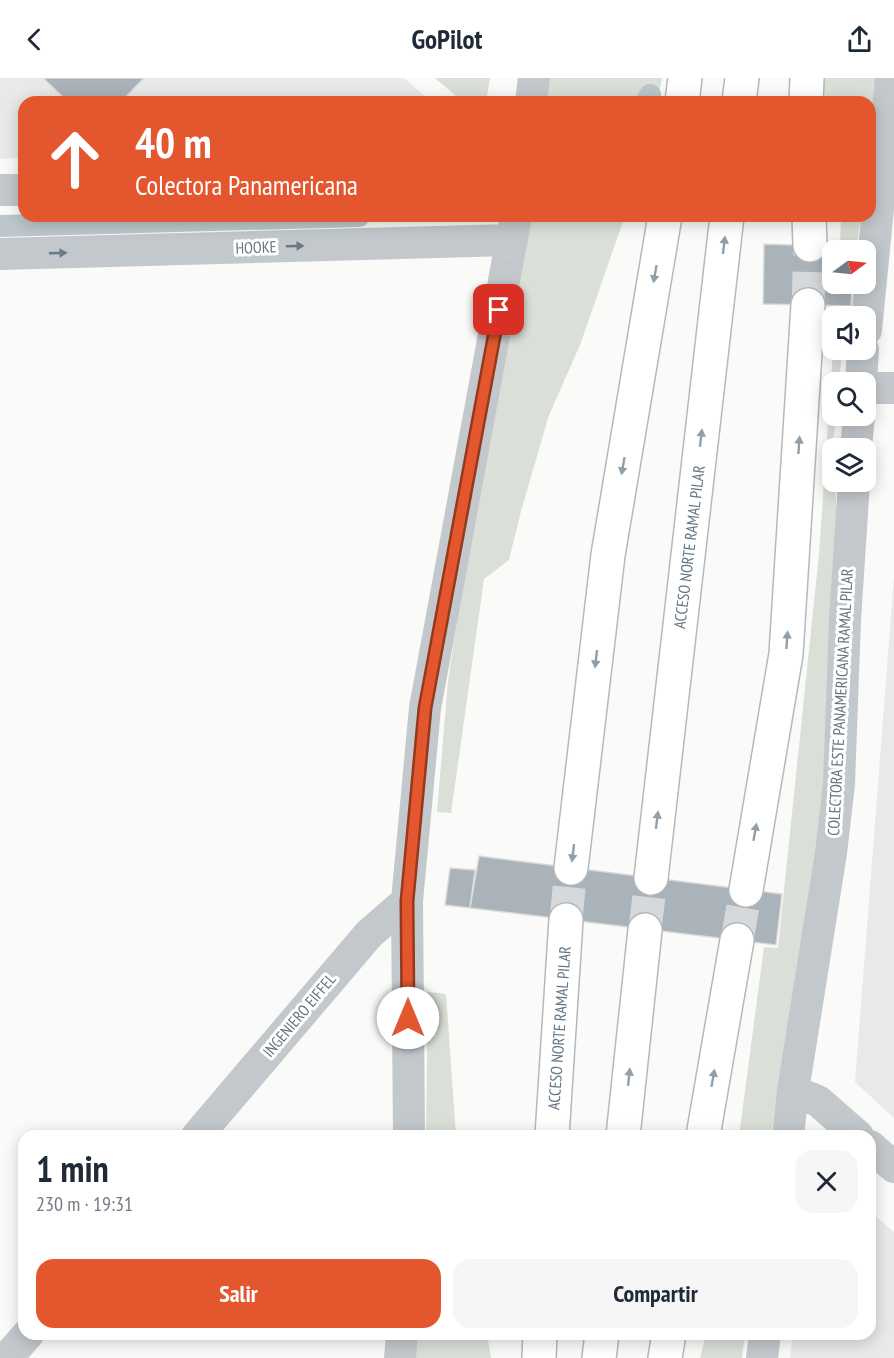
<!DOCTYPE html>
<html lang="es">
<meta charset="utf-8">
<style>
:root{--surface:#fff;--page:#f6f6f7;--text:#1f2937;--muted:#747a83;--accent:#e4572e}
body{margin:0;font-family:"PT Sans Narrow",sans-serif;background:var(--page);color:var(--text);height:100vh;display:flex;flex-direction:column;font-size:22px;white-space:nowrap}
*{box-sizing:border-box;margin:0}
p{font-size:20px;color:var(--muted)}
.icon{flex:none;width:33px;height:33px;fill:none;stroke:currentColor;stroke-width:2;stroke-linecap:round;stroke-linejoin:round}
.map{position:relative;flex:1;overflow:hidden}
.sheet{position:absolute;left:18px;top:1052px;width:858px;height:210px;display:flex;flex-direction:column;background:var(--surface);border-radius:18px;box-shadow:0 3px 15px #0003}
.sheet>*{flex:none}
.hud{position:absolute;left:18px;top:18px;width:858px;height:126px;border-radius:18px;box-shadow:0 3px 15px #0003;background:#e4572e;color:#fff;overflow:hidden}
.needle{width:39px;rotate:75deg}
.buttons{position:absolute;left:822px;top:162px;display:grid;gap:12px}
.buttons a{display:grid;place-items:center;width:54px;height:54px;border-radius:12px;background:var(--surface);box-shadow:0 3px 15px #0003;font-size:30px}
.pin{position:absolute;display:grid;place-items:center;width:51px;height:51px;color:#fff;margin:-26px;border-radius:12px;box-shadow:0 3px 9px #0006}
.me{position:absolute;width:66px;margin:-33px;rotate:0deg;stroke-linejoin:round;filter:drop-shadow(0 0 4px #0008)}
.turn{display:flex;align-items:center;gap:21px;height:126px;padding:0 18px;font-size:27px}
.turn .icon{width:78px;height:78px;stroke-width:2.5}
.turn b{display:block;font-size:42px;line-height:51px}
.round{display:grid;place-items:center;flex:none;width:63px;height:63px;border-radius:18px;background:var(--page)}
.summary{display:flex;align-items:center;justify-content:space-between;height:102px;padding:0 18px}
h1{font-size:36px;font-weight:700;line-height:45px}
.cta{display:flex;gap:12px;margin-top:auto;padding:12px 18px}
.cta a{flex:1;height:69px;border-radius:18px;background:var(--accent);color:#fff;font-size:24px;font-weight:700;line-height:69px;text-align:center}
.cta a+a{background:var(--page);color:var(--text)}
header{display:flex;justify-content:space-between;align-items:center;height:78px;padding:0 18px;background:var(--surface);font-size:27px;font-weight:700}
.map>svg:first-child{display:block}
.built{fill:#e8e9e9}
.green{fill:#dadfd7}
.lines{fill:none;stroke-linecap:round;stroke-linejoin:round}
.canal{stroke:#bbc7cb;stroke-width:22}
.building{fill:#aab3b9;stroke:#dcdcda;stroke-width:1.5}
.highway-tunnel{stroke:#d5d9db;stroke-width:33;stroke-dasharray:33 16;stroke-linecap:butt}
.highway-casing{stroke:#b4b9bd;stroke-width:36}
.minor{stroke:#c3c8cc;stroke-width:32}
.highway{stroke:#fff;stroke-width:33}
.oneway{fill:#939fa8}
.oneway2{fill:#6a7a87}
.route-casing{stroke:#94391e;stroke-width:15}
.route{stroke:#e4572e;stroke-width:10}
.labels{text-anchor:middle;stroke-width:6;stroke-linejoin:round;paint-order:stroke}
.street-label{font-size:16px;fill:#657683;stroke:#fff}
</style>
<header><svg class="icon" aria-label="back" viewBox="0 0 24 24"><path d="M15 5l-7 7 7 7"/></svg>GoPilot<svg class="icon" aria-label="share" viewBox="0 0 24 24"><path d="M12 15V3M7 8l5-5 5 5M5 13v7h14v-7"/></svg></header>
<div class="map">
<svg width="894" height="1280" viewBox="0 0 894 1280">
<rect width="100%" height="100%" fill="#fafaf8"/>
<path class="built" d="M0,0H404L432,24H24V80L0,81Z
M894,498V1040L855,1004Z
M870,1133L894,1154V1280H790L793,1256H870Z"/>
<path class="green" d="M435,0H490L486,24H463Z
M549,0H662L657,24H547Z
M823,0H876L870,69V24H825Z
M528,138H625L580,267L549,337L521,433L509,482L484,501L451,735L437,734L448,603L471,452Z
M841,138H861L856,172H853V169L840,168Z
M833,272H842L839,304H832V338H836L832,370V404H835L840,500L825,729L800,873L771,1057L739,1058L764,869L778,870L819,476Z
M428,914L446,916L456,1057H426Z
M414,1256H487L491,1280H412Z
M706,1256H745L742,1280H700Z"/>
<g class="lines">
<path class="canal" d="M646,24L650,17
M0,148L359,138"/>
</g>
<path class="building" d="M43,0H144L121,24H68Z
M764,166L853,169V172H832V206H852L851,228L763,226Z
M479,778L782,816L776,867L470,830Z
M450,790L475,792L470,830L445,827Z"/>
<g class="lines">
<path class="highway-tunnel" d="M808,227L810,167
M566,842L571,790
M645,852L651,800
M737,862L746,812"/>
<defs>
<path id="highway" d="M682,24L685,0
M739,24L742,0
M806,24L807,0
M809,138L810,167
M571,790L608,477L665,138
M651,800L727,138
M746,812L786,576L808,227
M552,1058L566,842
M623,1058L645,852
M703,1058L737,862
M539,1280L540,1256
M599,1280L602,1256
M665,1280L669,1256"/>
</defs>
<use href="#highway" class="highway-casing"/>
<path class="minor" d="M531,24L534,0
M0,112H24
M0,176L512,162
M866,252L891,0
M861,304L863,272
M866,310H894
M856,370L859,338
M793,1013L818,1023L858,1058
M197,1058L369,856L407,823
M409,1058L407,823L425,630L516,138
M788,1058L793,1013L831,775L839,706L845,542L854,404
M870,1068L894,1089
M7,1280L28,1256
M400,1280L402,1256
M762,1280L765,1256"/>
<use href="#highway" class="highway"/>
</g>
<defs><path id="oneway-solid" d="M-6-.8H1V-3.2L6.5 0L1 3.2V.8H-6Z" transform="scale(1.5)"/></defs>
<g class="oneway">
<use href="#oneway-solid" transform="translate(724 167) rotate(-83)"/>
<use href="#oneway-solid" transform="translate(655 196) rotate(100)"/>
<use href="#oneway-solid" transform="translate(701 360) rotate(-83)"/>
<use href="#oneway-solid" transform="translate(799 367) rotate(-86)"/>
<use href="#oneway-solid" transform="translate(623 388) rotate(100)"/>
<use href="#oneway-solid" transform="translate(787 562) rotate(-86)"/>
<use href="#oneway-solid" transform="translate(596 581) rotate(97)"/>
<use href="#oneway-solid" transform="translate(657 742) rotate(-83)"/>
<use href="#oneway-solid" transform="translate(755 754) rotate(-80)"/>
<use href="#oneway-solid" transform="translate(573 775) rotate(97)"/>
<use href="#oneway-solid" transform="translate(629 999) rotate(-84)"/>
<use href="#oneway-solid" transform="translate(713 1000) rotate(-80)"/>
</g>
<g class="oneway2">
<use href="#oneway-solid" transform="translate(295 168) rotate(-2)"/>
<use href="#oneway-solid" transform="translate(58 175) rotate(-2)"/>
</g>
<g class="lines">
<defs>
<path id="route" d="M408,940L407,823L425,630L499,232"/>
</defs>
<use href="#route" class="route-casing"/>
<use href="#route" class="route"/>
</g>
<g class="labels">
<g class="street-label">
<text transform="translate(256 169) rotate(-2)" y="6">HOOKE</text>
<text transform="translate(689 469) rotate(-83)" y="6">ACCESO NORTE RAMAL PILAR</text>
<text transform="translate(840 624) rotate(-87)" y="6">COLECTORA ESTE PANAMERICANA RAMAL PILAR</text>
<text transform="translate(299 937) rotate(-50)" y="6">INGENIERO EIFFEL</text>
<text transform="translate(559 950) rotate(-86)" y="6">ACCESO NORTE RAMAL PILAR</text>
</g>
</g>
</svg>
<div class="buttons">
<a><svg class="needle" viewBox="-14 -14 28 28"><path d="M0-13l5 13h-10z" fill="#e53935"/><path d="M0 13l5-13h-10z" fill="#747a83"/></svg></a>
<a><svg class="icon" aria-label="sound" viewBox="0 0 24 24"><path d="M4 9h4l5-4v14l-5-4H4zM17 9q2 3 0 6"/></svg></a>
<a><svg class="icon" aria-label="search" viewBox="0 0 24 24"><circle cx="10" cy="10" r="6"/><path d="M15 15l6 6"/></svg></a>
<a><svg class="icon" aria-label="layers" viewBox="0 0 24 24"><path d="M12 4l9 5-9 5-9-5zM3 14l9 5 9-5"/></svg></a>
</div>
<div class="pin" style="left:499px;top:232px;background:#d93025"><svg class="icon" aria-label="arrive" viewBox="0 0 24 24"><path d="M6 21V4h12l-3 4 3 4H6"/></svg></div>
<svg class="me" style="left:408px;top:940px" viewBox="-20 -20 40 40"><circle r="19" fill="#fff"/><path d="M0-13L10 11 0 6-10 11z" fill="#e4572e"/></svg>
<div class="hud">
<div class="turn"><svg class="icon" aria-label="ahead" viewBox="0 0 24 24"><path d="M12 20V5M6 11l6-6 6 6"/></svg><div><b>40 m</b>Colectora Panamericana</div></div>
</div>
<section class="sheet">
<div class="summary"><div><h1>1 min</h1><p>230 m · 19:31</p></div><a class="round"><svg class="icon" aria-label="close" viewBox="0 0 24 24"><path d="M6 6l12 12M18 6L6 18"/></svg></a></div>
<div class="cta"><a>Salir</a><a>Compartir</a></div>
</section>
</div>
